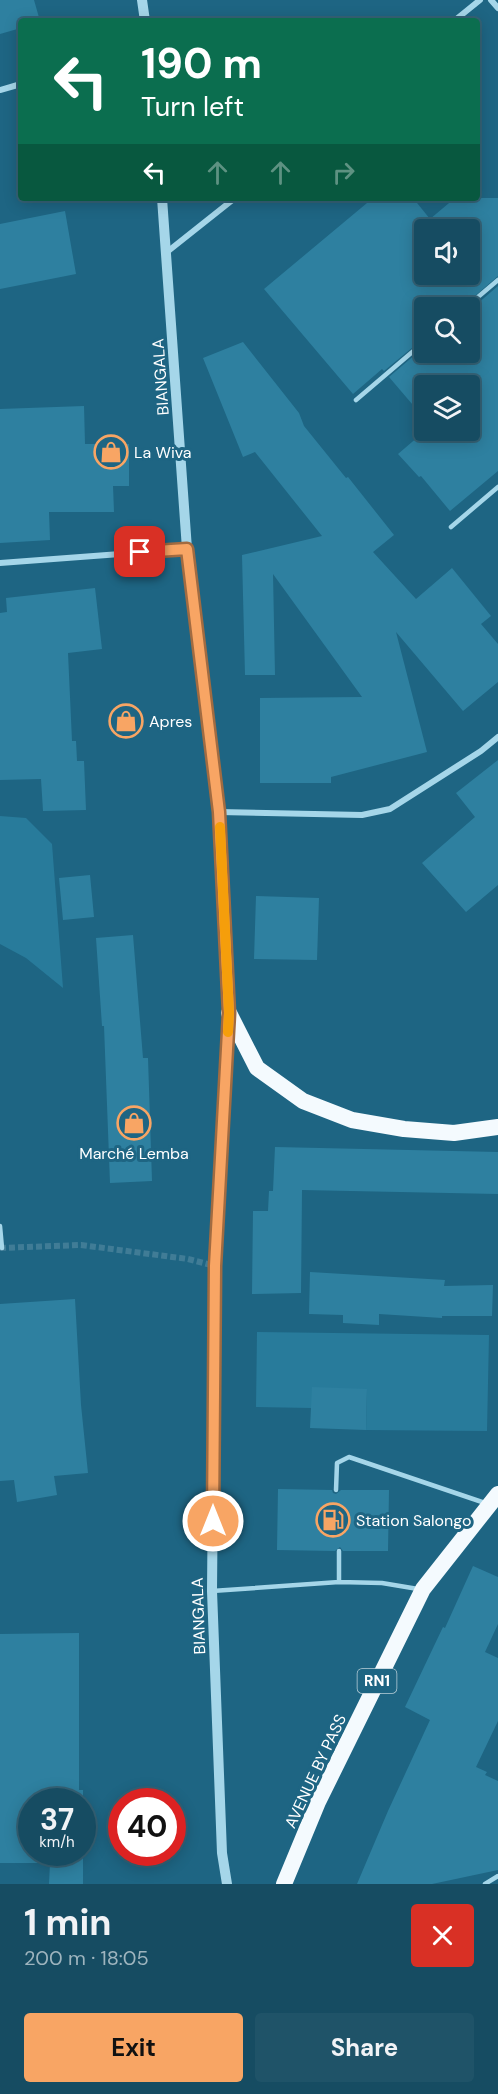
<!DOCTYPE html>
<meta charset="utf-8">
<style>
:root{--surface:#164c62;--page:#1f5368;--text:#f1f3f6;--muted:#9eb4be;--line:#356377;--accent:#f8a564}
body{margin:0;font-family:"DM Sans",sans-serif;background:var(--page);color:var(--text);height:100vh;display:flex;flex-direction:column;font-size:22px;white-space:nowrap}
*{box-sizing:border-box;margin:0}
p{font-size:20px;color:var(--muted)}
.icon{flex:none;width:33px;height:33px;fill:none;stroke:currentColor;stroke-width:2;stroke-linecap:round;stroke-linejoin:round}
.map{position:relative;height:1884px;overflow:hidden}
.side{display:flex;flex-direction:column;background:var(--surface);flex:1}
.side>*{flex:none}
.hud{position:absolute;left:18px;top:18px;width:462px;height:183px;border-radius:6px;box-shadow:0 3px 15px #0003,0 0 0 2px var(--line);background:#0b6e4f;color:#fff;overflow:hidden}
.tools{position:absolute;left:414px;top:219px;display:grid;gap:12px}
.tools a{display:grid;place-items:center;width:66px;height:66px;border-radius:6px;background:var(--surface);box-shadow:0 3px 15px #0003,0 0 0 2px var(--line);font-size:30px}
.speed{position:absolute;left:18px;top:1788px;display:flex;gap:12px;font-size:30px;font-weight:700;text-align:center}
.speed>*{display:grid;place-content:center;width:78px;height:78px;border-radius:50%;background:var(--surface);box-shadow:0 3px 15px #0003,0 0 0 2px var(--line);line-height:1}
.speed small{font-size:15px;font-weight:400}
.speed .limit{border:9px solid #d22;background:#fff;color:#111}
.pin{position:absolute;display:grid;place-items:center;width:51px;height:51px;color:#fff;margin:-26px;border-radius:12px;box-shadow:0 3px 9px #0006}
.me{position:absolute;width:66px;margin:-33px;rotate:0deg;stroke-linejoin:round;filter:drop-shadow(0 0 4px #0008)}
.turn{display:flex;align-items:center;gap:21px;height:126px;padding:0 24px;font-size:27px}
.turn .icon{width:78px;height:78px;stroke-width:2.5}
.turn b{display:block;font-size:42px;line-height:51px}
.lanes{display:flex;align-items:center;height:57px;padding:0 24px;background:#0003;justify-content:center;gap:30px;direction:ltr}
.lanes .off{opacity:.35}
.round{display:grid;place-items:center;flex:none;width:63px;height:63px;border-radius:6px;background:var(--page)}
.head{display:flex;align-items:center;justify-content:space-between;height:102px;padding:0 24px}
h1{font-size:36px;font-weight:700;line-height:45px}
.action{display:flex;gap:12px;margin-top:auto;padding:12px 24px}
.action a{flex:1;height:69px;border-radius:6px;background:var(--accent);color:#111;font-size:24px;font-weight:700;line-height:69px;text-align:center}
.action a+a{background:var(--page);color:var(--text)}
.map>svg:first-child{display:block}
.green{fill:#287b9b}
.building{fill:#2e80a0;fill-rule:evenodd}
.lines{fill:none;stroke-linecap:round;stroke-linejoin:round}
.minor-tunnel{stroke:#407c96;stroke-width:6;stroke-dasharray:6 3;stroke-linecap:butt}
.service{stroke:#a5d6e9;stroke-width:4.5}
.minor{stroke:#a5d6e9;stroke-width:6}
.tertiary{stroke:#a5d6e9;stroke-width:10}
.trunk{stroke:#f4fafe;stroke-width:16}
.route-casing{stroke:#a16b41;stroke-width:15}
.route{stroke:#f8a564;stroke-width:10}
.slow{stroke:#f59e0b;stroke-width:10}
.labels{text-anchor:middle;stroke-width:6;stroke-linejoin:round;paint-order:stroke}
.shield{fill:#1e6583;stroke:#bcd1da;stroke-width:1.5}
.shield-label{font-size:15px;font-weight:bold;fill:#fff}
.street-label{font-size:16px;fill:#fff;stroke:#1e6583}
.poi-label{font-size:16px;fill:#fff;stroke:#1e6583;text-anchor:start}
</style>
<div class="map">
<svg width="498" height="1884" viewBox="0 0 498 1884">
<rect width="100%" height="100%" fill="#1e6583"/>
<path class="green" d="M0,816L26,818L52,844L63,988L26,958L0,944Z
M257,1332L489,1335L487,1431L366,1430L367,1389L311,1408L256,1407Z"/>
<path class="building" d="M0,0H34L40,21H21V28L0,34Z
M373,198H413L430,219L455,198H498V276L461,308H424V338L384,371L382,369L353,394L264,289ZM424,230H470V274H424Z
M65,211L76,274L0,289V224Z
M498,286V471L450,511L421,476L419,477L398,454L426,430H470V386H424V418L389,377L424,347V352H470V310Z
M243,342L299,413L304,426L346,478L348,477L394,535L373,552L416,599L452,568L491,616L481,624L498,644V682L463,711L396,632L427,752L331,777V783H260V698L362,697L273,574L275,675H245L242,555L322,536L255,452L243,457L203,358Z
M84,406L85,444H129V486H113L114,512H49L50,540L0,543V409Z
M95,588L102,649L68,653L72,741H76L77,761H84L86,810L43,811L41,779L0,780V613L7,612L6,598Z
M498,760V885L466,912L422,863L475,817L456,793Z
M90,875L94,917L63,920L59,878Z
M256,896L319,898L317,960L254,959Z
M133,935L143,1058H148L152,1181L110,1183L104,1026H102L96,938Z
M275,1147L498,1152V1194L302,1190L301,1293L252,1294L253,1211H268L269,1191H273Z
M310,1272L445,1280L444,1286L493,1285L492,1316H442V1318L379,1314V1325L343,1323V1315L309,1314Z
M75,1299L81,1405L88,1473L54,1476L57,1495L17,1502L14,1480L0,1481V1304Z
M312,1387L367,1389L366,1430L310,1428Z
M278,1489L332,1490L333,1493L336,1494L341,1490H389L388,1551H343L340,1547L335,1551L277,1550Z
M473,1566L498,1577V1624L485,1652L498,1658V1721L476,1767L487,1772L485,1775L498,1781V1870L432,1884H357L388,1811L430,1720L405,1707L443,1627L445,1628Z
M79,1633V1790H83V1884H49L50,1863H0V1634ZM32,1802H82V1852H32Z"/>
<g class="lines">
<path class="minor-tunnel" d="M0,1248L81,1245L188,1259L215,1266"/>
<path class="service" d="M465,308L498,280
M356,400L424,342
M451,527L498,487
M0,1226L2,1248
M336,1490L337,1463L349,1457L485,1503
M339,1551V1582
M212,1591L339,1582L382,1583L418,1589
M485,1884L498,1876"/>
<path class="minor" d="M491,0L498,8
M454,21L480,0
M0,90L21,84
M167,252L235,198
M0,563L187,549
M219,812L362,815L390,809L481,751L498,737"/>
<path class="tertiary" d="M142,0L145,21
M162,198L187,549L219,812L229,1013L215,1266L212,1591L222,1853L227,1884"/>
<path class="trunk" d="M229,1013L257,1068L303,1101L352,1120L404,1129L454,1133L498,1127
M284,1884L318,1802L423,1589L498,1494"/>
</g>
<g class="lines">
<defs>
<path id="route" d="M140,552L187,549L219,812L229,1013L215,1266L213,1521"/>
</defs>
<use href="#route" class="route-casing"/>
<use href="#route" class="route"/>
<path class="slow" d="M220,827L229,1013L228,1032"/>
</g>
<defs>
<symbol id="shop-ring" viewBox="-11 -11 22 22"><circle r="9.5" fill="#1e6583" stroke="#f8a564" stroke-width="1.5"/><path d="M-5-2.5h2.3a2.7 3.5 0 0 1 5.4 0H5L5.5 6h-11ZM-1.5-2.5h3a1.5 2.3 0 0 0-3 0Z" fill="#f8a564"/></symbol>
<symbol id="fuel-ring" viewBox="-11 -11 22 22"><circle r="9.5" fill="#1e6583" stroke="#f8a564" stroke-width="1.5"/><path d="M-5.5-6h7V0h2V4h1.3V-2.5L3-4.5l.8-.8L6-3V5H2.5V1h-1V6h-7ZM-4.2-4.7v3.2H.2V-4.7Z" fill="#f8a564"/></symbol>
</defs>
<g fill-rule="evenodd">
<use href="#shop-ring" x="92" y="433" width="38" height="38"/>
<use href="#shop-ring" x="107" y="702" width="38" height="38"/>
<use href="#shop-ring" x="115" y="1104" width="38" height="38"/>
<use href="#fuel-ring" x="314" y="1501" width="38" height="38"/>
</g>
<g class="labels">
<rect class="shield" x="357.5" y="1669" width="39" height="24" rx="4.5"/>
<g class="shield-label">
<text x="377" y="1686">RN1</text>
</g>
<g class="street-label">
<text transform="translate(160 377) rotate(-94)" y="6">BIANGALA</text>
<text transform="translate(198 1616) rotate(-92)" y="6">BIANGALA</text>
<text transform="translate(315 1771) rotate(-65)" y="6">AVENUE BY PASS</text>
</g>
<g class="poi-label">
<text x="134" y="458">La Wiva</text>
<text x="149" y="727">Apres</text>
<text x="134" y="1159" text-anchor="middle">Marché Lemba</text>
<text x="356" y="1526">Station Salongo</text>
</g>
</g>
</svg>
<div class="tools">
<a><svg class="icon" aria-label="sound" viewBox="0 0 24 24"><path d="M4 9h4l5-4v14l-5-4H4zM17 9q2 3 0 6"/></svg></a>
<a><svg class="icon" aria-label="search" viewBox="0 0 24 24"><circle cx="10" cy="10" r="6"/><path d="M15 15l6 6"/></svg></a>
<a><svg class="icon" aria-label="layers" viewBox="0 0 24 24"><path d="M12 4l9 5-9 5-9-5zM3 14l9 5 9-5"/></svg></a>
</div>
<div class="speed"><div>37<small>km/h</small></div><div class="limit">40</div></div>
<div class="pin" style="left:140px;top:552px;background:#d93025"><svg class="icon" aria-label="arrive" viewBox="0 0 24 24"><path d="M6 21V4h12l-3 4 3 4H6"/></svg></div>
<svg class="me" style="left:213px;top:1521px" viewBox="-20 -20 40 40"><circle r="17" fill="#f8a564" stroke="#fff" stroke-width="3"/><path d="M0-11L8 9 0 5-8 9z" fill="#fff"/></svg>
<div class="hud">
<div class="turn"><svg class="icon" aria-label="left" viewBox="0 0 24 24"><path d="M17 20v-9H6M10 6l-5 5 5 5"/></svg><div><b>190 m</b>Turn left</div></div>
<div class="lanes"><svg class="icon" aria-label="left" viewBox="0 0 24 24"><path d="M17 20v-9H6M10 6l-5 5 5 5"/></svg><svg class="icon off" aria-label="ahead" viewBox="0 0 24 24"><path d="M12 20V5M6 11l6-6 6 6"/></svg><svg class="icon off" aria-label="ahead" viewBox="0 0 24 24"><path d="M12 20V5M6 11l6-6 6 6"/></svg><svg class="icon off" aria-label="right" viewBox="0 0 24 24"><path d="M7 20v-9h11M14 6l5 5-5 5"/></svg></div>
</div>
</div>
<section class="side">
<div class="head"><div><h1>1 min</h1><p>200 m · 18:05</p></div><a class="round" style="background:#d93025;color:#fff"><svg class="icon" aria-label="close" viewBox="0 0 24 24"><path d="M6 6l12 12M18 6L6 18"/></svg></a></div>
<div class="action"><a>Exit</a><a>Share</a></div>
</section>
